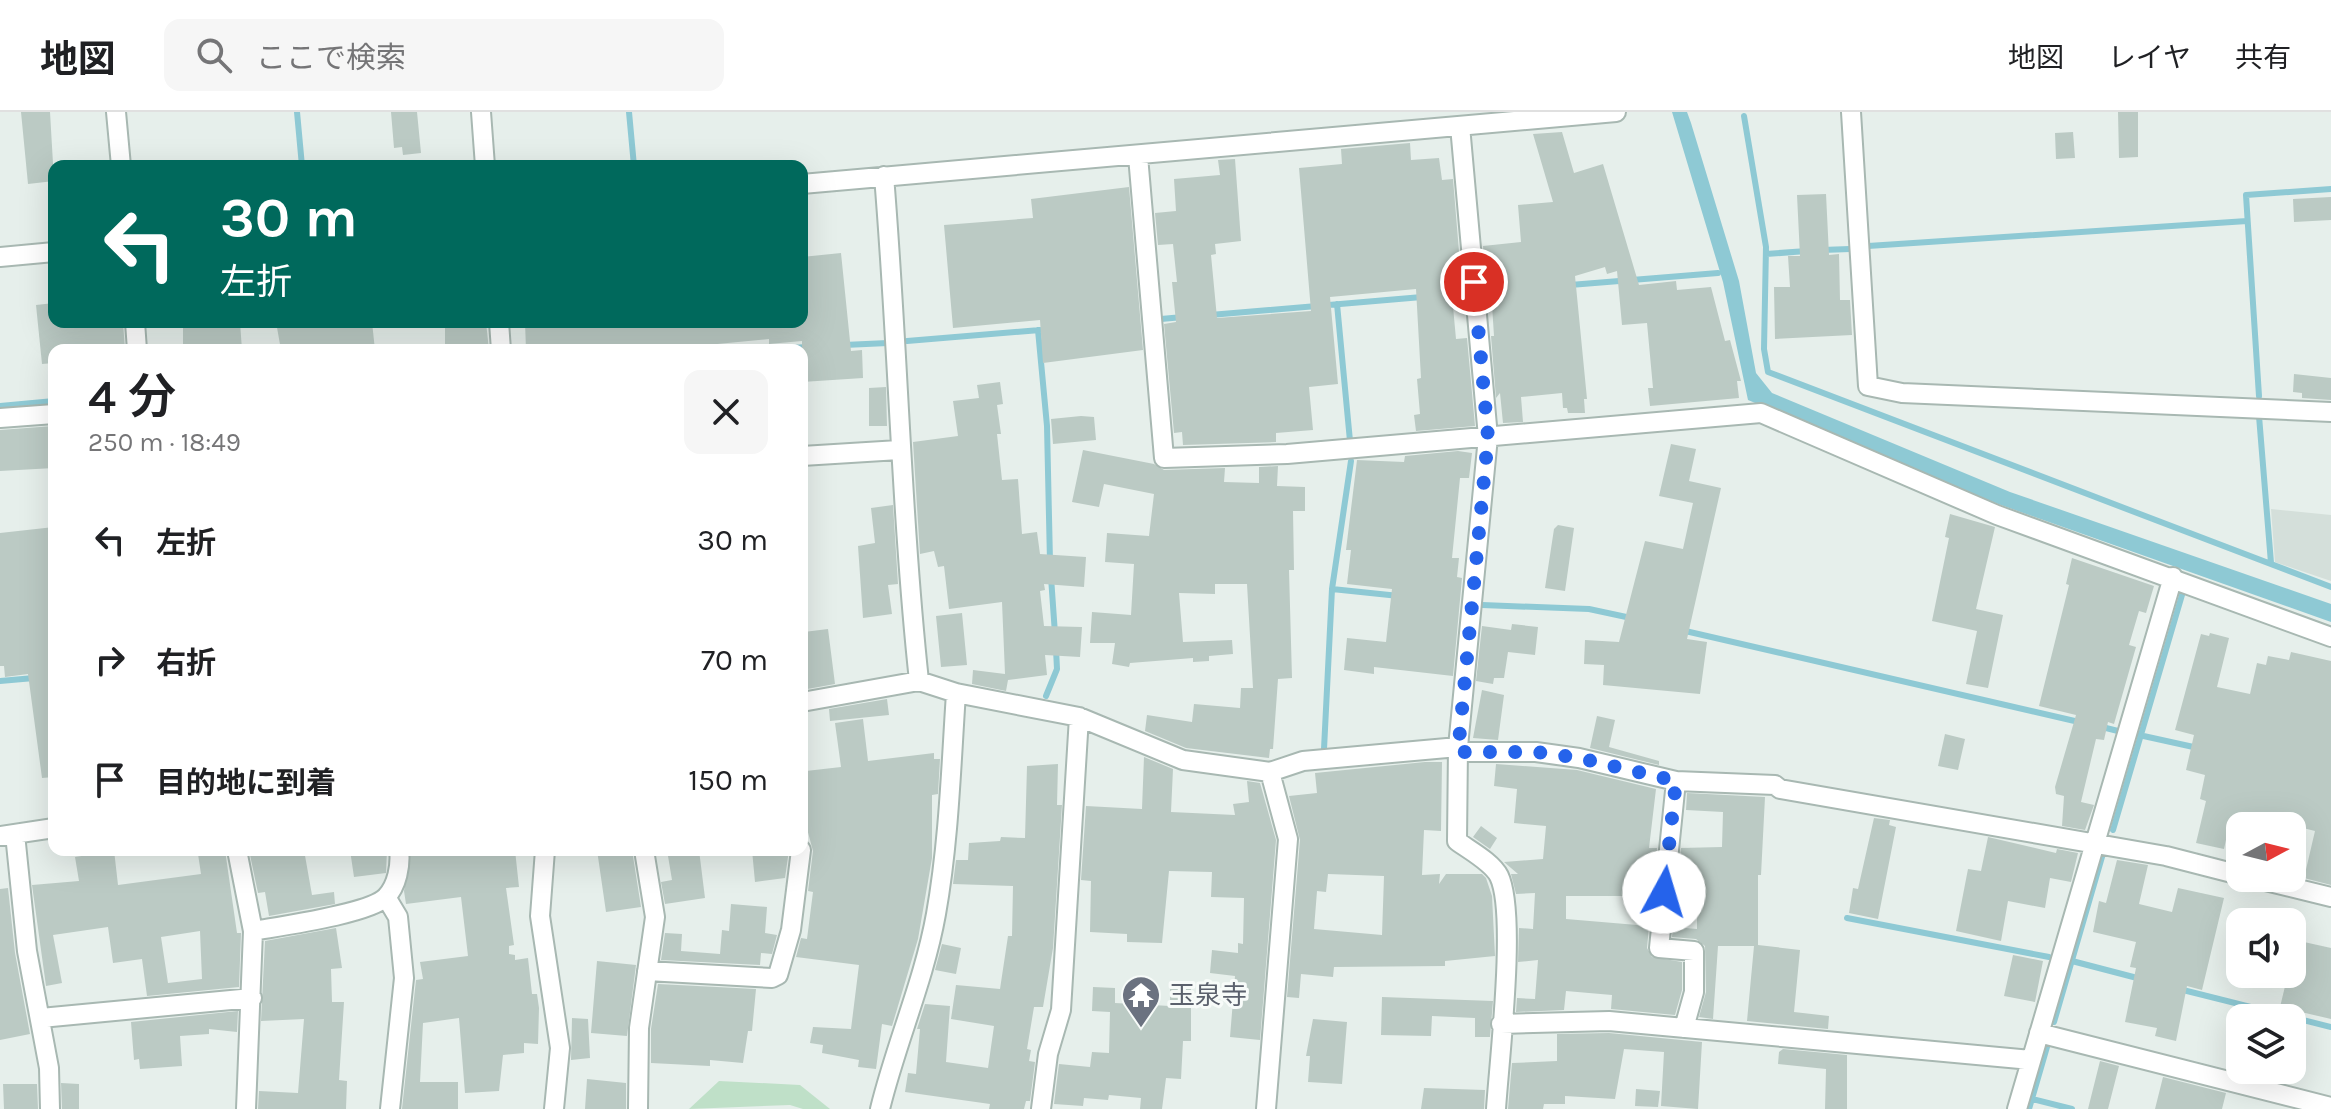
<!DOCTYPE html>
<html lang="ja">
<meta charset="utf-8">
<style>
:root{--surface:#fff;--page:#f6f6f6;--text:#202124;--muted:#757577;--line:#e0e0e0}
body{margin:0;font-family:Karla,"Noto Sans JP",sans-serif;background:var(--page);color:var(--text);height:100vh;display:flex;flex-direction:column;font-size:30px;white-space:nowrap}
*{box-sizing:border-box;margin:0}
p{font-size:26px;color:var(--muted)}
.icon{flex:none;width:44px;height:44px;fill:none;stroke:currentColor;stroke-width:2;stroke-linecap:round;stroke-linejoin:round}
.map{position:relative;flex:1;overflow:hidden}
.side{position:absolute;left:48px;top:232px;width:760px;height:512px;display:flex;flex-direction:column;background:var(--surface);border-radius:16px;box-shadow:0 8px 32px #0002}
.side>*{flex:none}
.hud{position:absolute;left:48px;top:48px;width:760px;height:168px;border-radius:16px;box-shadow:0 8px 32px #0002;background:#00695c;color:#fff;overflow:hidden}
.needle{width:52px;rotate:83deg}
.fabs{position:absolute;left:2226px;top:700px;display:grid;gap:16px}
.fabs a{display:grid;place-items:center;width:80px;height:80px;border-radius:16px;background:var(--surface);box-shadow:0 8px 32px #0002;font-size:40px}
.pin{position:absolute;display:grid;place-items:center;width:68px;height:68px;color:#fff;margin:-34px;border:4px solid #fff;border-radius:50%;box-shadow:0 2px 8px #0007}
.me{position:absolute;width:88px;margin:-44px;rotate:6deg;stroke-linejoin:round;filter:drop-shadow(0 0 6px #0008)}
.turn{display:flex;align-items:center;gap:28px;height:168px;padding:0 40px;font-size:36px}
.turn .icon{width:104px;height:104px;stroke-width:2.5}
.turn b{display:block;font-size:56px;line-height:68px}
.round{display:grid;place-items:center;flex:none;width:84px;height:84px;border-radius:16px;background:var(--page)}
.head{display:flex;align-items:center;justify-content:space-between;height:136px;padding:0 40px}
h1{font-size:48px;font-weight:600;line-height:60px}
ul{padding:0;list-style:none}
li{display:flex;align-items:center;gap:24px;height:120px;padding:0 40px}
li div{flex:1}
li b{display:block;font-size:30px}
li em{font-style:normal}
header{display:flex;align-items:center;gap:48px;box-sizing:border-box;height:112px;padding:0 40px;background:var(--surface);border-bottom:2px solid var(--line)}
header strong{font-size:38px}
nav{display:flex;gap:44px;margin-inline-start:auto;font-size:28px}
.search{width:560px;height:72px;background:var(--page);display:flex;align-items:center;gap:20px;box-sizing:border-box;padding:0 28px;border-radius:16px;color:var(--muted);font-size:30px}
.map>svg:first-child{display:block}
.built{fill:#d4dfda}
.green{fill:#bfe0c8}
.water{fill:#8ec9d4}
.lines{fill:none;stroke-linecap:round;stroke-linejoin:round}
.stream{stroke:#8ec9d4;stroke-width:6}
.building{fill:#bbcac4;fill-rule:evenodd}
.minor-casing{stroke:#a8b8b2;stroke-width:22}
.minor{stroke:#fff;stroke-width:18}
.route{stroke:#2563eb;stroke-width:14;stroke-dasharray:0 25.2}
.labels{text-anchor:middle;stroke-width:6;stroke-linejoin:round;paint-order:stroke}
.worship-label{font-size:26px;fill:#5b616d;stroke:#f7fbf9;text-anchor:start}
</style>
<header>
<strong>地図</strong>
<div class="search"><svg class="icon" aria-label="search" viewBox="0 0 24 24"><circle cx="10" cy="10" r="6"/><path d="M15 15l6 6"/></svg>ここで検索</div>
<nav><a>地図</a><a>レイヤ</a><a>共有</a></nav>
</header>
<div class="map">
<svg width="2331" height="997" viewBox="0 0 2331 997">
<rect width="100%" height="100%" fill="#e6efeb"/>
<path class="built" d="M2271,397L2331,403V469L2275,450Z"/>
<path class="green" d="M719,969L800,973L830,997H803L790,993L689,997Z"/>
<path class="water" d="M1672,0H1687L1691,11L1739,169L1756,261L1772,281L2010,380L2331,492V510L1998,392L1748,288L1723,170Z"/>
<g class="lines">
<path class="stream" d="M297,0L302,54
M629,0L634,54
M1744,4L1766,135L1764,237L1768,260L2331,475
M1868,134L2247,109
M1822,138L1850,137
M1766,142L1807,139
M1570,173L1718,161
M1445,183L1466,181
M1337,192L1350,329
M1210,203L1422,185
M1161,207L1183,205
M1038,218L1047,314L1050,450
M907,229L1040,218
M844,233L888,231
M758,238L808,235
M2259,284L2246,83L2331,77
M0,294L54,289
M2259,304L2271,451
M1351,349L1332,477L1399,484
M1051,465L1055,522
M1482,493L1589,497L1631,506
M1681,518L2079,610
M0,569L34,566
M1046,584L1057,557L1056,537
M2102,615L2118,619
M2139,623L2198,636
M1324,637L1332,477
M2113,718L2182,483
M1847,806L2049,845
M2072,849L2141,867
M2179,877L2331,915
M2054,910L2102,745
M2032,987L2072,997
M2029,997L2047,935"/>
</g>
<path class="building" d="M21,0H50L54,69L28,72Z
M391,0H417L421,41L403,43L402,35L394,36Z
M2118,0H2138V45L2119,46Z
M1562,20L1574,61L1603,52L1639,173L1676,169L1677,178L1711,175L1725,229L1730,228L1741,269H1737L1739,286L1650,294L1648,276H1653L1647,211L1622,213L1617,159L1607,162L1605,155L1575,164L1587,287H1584L1585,301H1568L1567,296H1563L1562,281L1521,285L1523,310L1503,311L1500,281L1496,286L1491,224H1494L1490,162H1485L1483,134L1521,130L1518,93L1553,90L1533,22Z
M2073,20L2075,46L2056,47L2055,21Z
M1410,31L1411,48L1439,46L1442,68L1453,67L1461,164L1451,165V173L1456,227L1467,226L1475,314L1416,319L1414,303L1420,302L1417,267L1421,266L1416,177L1330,185L1338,272L1309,275L1313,318L1276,321V330L1183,333L1182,320L1174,321L1164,212L1176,210L1172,170H1177L1173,132L1158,133L1155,101L1176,99L1174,67L1220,63L1218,48L1235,47L1241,129L1215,132L1216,142L1211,143L1217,206L1311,199L1299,56L1342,52L1341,37Z
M1129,75L1143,238L1043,251L1040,208L953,216L944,113L1033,106L1031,87Z
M1826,82L1829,143L1839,142L1840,188H1850L1852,223L1775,227L1774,175H1790L1788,144H1800L1797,83Z
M2331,85V108L2294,110L2293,87Z
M841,141L851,239L862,238L863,266L802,270V229L769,232V227L655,238H526L525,210H802V145Z
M54,191V210H123L125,238H54V251L42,252L36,193Z
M183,210H240L242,238H183Z
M276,210H372L375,238H281Z
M445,210H486L489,238H445Z
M2294,262L2331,266V288L2302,286V281L2293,280Z
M1000,270L1003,292L997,293L1001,322H997L1002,368L1018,367L1022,422L1037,420L1040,442L1086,445L1084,475L1044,472L1045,478L1040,479L1044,514L1082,515L1080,545L1045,543L1047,563L1008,568L1006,579L972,572L973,558L1005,562L1002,490L949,497L944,454L938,455L934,439L920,442L913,330L958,324L953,289L979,286L977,273Z
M886,275L887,314H869V276Z
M1081,304L1094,305L1096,328L1053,332L1051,307Z
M53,314L54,356L0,359V318Z
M1671,332L1696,337L1689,369L1721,376L1687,527L1707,530L1700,582L1603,573L1604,553L1584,552L1585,528L1619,530L1645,429L1683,437L1693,391L1659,384Z
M1083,338L1154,352L1164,358L1225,356L1224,370L1259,371V355L1278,354L1277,374L1305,375V399H1293L1294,458H1289L1292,566L1278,567L1273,637H1270L1269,646L1186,636L1145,619L1147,603L1192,610L1194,592L1240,596L1241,576H1253L1247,472H1215V482L1179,481L1183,530L1232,528L1233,542L1209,544V549L1193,550V546L1130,551L1129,555L1112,552L1115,531H1090L1092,500L1131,503L1134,452L1105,450L1107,421L1149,424L1154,382L1104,372L1099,395L1072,390Z
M1458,339L1472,341L1469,366H1460L1452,446H1459L1457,465L1462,466L1453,564L1374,555V562L1344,558L1347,526L1386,530L1392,477L1347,472L1351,438H1346L1357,348L1404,350L1405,344Z
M893,393L898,472L888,473L892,502L863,506L858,434L875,431L871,396Z
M1950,402L1995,415L1976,497L2003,503L1988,576L1966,572L1977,519L1932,509L1949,426L1945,425Z
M1558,413L1574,416L1565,479L1545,476L1554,417Z
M54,415V431L50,432L54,473V665L42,666L28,562L5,565L4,554H0V421Z
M2072,446L2154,474L2146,501L2139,499L2129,533L2136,535L2114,612L2108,610L2104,628L2096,627L2081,690L2094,693L2085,718L2062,714L2064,684L2056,682L2055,675L2076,603L2039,594L2069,473L2066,472Z
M962,501L967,553L941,555L936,504Z
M1512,512L1538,515L1535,543L1508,540L1504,566H1494L1493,572L1476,569L1482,514L1511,518Z
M828,517L835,572L802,578V553L808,552L804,520Z
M2210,521L2229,526L2217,575L2250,582L2257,551L2266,553L2268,544L2289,548L2291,540L2331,549V773L2304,766L2315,719L2295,714H2229L2224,737L2196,731L2206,689L2200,687L2205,663L2186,658L2194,623L2175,618L2201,522L2209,524Z
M1482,578L1504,583L1498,628L1473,626Z
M887,587L889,603L830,609L829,597Z
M1597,604L1615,608L1609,635L1659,649V653L1590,636Z
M863,607L868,649L934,641V647H940L938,682L932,683V746L918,827L892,914L882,912L876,957L858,955L859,948L822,941L823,933L810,931L813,915L851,917L859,853L796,845L801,826L807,827L813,780L808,779L813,739L806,713V659L841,655L835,611Z
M1945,622L1965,627L1958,658L1938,654Z
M1144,645L1173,657L1171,700L1235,703L1233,692L1249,690L1247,669L1260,671L1276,728L1260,928L1230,925L1235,864L1210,861L1212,838L1238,841V831L1243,832L1244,786L1211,785L1212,760L1169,759L1162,831L1127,830V822L1090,820L1091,769L1081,768L1086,694L1142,697Z
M1425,650H1442L1441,719L1424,718L1422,763L1440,762L1439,772L1446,762H1482L1486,766L1492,784L1495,844L1445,849V854L1334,855L1333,865L1301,862L1299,886L1287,885L1300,728L1289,684L1317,681L1315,661ZM1328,762L1384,764L1382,823L1314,817L1317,779L1326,780Z
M1058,652L1057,693H1062L1053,836L1043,895H1034L1027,937L1031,938L1029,949L1035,950L1030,989H1026L1024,997H989L990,992L905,980L908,961L916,962L920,917H917L925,892L950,894L946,950L988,956L994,914L951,907L956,873L1000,877L1008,824H1012L1013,774L953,772L956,748H968L969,731L1000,729L1001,725L1025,726L1027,654Z
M1496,652L1577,658L1656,677L1649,736H1657L1652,784H1566V807L1649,814L1647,836L1652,845L1682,850V878L1675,903L1611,897L1612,883L1566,879L1564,898L1516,900L1517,886L1535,887L1538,848L1518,850L1519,816L1533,817L1535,781L1516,782L1511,762H1518L1504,750L1543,747L1546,714L1514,711L1517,677L1494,674Z
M1687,681L1765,685L1761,763H1758V833L1800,838L1794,900L1829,904L1828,917L1747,909L1754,834H1718L1713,907L1699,905L1706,880L1705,834L1696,827L1672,825L1673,815L1697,817V783L1676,784L1681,736L1722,735L1723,700L1686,698Z
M1874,706L1890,708L1889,713L1896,715L1878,807L1849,801L1853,776L1858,777Z
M1481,714L1497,726L1490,737L1473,725Z
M1988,725L2056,741L2057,737L2078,741L2071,770L2050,766L2045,796L2008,789L2001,829L1956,819L1968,757L1981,759Z
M87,738H114L118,773L201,762L198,742L225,738L237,821H241L239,875L147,884L142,847L113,851L108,815L53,823L62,871L46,874L32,773L79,769L75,745L88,743ZM200,819L202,867L168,871L161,825Z
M249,738H304L312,783L334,780L335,792L269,804L265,780L258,781Z
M350,738H387L386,761L354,765Z
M411,738H515L519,775L506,776L514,833L509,834V842L515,843V848L528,846L532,882H537L539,896L538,932L524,931V941L503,943L499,979L465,981L459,906L423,911L420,970H458V997H402L416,868L423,867L420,850L468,844L461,785L406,792L404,779Z
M597,738H632L641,795L606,800Z
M667,738H699L705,786L665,792L661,770L672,768Z
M752,738H789L785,766L755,770Z
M2117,748L2148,753L2139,792L2172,800L2178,776L2224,786L2202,878L2187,874L2176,929L2155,924L2157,916L2125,910L2136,856L2130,855L2136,830L2093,820L2099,789L2106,791Z
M8,776L15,841L30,922L0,928V777Z
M731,792L767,795L765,821L777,823L772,842L761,841L760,853L661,848L665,821L682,822L681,839L720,842L722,818L729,819Z
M336,816L342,856L331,857L332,890H344L339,968L347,969L346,997H258L259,979L298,981L304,907L261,909L265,829Z
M2295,828L2331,836V907L2280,895L2288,862H2292Z
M942,832L961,836L956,862L935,858Z
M2013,843L2043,849L2035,890L2004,884Z
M597,849L636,853L627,924L591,921Z
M658,872L756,877L752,919H748L743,951L710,948V954L651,951V917Z
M1093,875L1115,876V891L1170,894V877H1191V929H1183L1181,967L1166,966L1162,997H1140L1141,986L1109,983L1108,988L1084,986L1083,994L1054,992L1059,952L1090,955L1092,940L1109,941L1110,900L1092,899Z
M1382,885L1493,889L1490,925H1475V906L1432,904L1431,924L1381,923Z
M238,899L237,920L209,917V922L180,924L182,954L140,957L139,947L134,948L131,910Z
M572,906L588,907L590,946L571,948Z
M1313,907L1347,910L1342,972L1308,970L1310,944H1306Z
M1609,921L1702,930L1698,997L1661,994L1664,940L1624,937L1615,987L1565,984V992H1544L1543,997H1508L1512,951L1557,949V922Z
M1783,937L1847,943V997H1825L1826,957L1778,952L1779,940Z
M2100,949L2119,954L2108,997H2088Z
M2163,965L2226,981L2222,997H2155Z
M587,967L626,971V997H585Z
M61,971L79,972V997H62Z
M3,972H37L38,997H4Z
M1424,976L1485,978L1484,997H1421Z
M1636,977L1660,979L1658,995L1635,994Z"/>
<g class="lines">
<defs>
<path id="minor" d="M116,0L121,54
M481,0L485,54
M1851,0L1868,274L1902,281L2331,300
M1460,14L1488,325L1458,635L1457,729C1469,738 1492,750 1499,764C1517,801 1499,950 1496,997
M1138,44L1164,346L1287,342L1761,301L1997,403L2331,525
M884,64C898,232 901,401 919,569
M802,72L1616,0
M0,145L54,140
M135,210L137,238
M499,210L501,238
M0,306L54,302
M802,344L899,338
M802,590L919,569L956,581L1079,605L1183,648L1270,660L1303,649L1458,635
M1458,640H1536L1579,646L1676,669L1775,673L1780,677L2166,744L2240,763
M1676,669L1659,836L1694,839V880L1684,916
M15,722L27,839L49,956L50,997
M0,724L54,716
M237,738L253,819L246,997
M545,738L540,804L560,936L554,997
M2253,766L2331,785
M386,785L398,805L404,866L390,997
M253,819C281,814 369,802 386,785C397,774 401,753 399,738
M647,859L772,866L778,863L791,818L801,738
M41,906L252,886
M1501,912L1609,909L2031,948
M2039,921L2331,995
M638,997L639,916L655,805L644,738
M880,997C896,931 924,869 936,802C949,729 951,655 956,581
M1041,997L1048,942L1061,898L1079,605
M1266,997L1288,727L1270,660
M2017,997L2173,465"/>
</defs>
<use href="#minor" class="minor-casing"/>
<use href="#minor" class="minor"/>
</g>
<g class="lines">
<path class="route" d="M1474,170L1488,325L1458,640H1536L1579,646L1676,669L1664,780"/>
</g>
<defs>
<symbol id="temple-pin" viewBox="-11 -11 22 30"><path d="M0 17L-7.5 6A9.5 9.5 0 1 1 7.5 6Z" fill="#6b7280" stroke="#f7fbf9"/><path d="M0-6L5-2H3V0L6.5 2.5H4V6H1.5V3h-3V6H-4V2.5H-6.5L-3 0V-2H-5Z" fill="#fff"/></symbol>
</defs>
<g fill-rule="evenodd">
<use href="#temple-pin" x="1119" y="861" width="44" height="60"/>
</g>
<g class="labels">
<g class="worship-label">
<text x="1169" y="892">玉泉寺</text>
</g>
</g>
</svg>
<div class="fabs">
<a><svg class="needle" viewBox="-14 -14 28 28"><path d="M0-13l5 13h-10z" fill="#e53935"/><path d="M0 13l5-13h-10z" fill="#757577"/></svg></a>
<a><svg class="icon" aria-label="sound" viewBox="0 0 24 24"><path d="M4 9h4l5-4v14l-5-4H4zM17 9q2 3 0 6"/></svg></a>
<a><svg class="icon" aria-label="layers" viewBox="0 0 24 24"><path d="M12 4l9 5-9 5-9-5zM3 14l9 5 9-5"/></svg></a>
</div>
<div class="pin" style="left:1474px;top:170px;background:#d93025"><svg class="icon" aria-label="arrive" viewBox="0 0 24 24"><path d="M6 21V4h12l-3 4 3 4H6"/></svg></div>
<svg class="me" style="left:1664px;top:780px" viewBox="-20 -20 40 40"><circle r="19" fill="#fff"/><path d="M0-13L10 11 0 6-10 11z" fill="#2563eb"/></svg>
<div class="hud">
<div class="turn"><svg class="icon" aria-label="left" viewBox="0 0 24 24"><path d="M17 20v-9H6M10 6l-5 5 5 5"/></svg><div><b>30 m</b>左折</div></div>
</div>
<section class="side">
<div class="head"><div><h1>4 分</h1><p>250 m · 18:49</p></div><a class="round"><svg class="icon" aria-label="close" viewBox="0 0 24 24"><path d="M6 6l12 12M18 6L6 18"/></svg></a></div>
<ul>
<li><svg class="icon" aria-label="left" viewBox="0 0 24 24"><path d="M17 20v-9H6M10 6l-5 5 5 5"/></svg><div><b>左折</b></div><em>30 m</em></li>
<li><svg class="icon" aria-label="right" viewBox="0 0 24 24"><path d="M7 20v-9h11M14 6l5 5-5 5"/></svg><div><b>右折</b></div><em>70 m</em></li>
<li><svg class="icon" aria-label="arrive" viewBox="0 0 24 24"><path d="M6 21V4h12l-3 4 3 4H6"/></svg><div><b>目的地に到着</b></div><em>150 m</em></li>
</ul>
</section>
</div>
